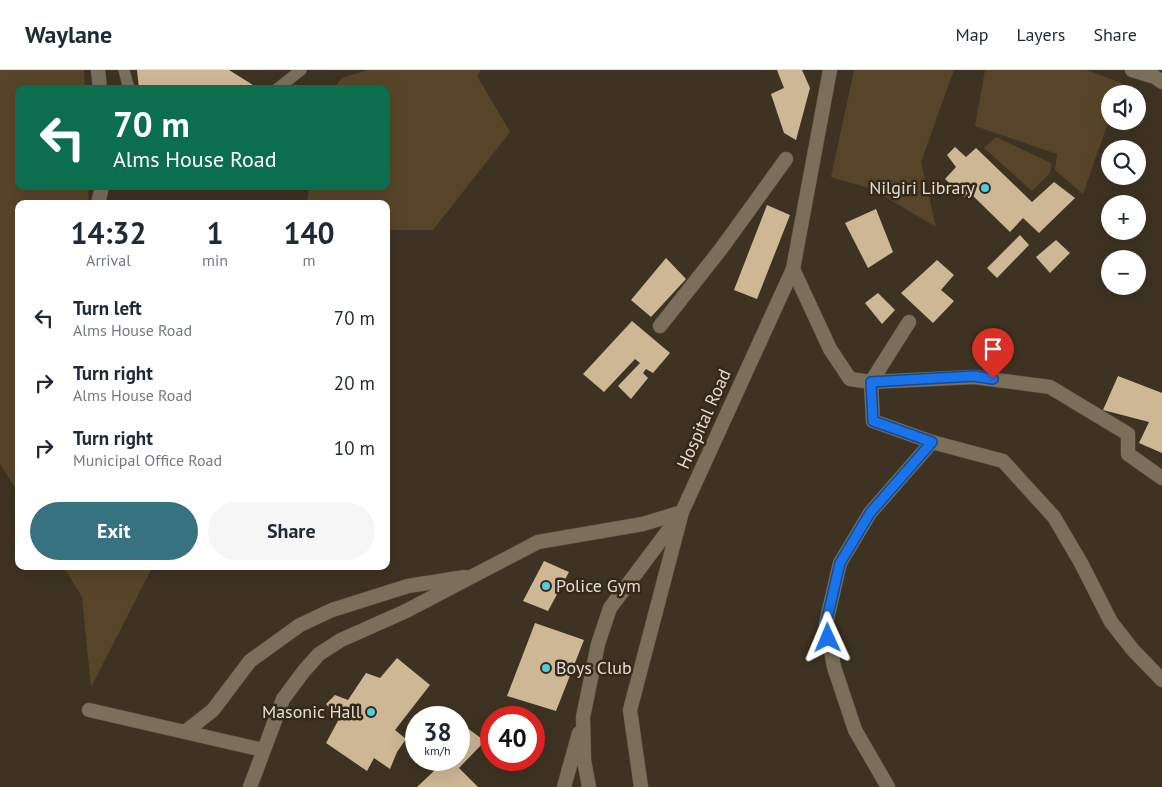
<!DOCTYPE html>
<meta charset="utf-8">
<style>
:root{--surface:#fff;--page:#f6f6f7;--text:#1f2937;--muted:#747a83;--line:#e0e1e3;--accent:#367280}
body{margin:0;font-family:"PT Sans",sans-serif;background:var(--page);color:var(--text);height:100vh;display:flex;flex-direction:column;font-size:19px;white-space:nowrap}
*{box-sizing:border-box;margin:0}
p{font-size:16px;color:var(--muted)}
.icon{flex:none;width:28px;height:28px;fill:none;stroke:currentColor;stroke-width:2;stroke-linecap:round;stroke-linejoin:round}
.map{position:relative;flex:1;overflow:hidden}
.panel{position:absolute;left:15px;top:130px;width:375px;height:370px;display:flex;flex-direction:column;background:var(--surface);border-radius:10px;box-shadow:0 5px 20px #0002}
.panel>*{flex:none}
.guide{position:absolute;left:15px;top:15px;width:375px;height:105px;border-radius:10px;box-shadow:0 5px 20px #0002;background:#0b6e4f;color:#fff;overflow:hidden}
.tools{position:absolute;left:1101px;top:15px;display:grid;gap:10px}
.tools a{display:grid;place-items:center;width:45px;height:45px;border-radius:50%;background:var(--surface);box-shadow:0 5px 20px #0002;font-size:25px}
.speed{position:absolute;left:405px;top:636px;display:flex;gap:10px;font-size:25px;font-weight:700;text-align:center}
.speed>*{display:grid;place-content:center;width:65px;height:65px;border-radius:50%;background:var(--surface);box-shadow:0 5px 20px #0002;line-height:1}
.speed small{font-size:12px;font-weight:400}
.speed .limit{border:8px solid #d22;background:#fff;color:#111}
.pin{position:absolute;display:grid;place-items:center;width:42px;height:42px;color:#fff;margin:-51px -21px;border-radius:50% 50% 50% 0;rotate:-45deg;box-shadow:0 0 5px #0007}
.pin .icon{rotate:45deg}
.me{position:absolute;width:55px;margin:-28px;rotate:359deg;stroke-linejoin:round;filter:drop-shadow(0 0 4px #0008)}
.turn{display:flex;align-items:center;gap:18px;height:105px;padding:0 15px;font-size:22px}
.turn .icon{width:65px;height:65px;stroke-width:2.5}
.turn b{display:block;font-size:35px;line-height:42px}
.eta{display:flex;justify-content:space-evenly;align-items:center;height:85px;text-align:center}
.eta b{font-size:30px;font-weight:800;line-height:35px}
.action{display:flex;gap:10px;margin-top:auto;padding:10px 15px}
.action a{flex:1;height:58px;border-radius:30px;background:var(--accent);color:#fff;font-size:20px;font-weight:800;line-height:58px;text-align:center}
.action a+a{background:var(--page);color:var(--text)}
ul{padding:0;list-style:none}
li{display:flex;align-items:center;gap:15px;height:65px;padding:0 15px}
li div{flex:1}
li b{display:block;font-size:19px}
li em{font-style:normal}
header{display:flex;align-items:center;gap:30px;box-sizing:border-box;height:70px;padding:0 25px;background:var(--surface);border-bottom:1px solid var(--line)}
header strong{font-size:24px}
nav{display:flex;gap:28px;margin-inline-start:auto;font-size:18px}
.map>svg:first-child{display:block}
.green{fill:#584529}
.building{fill:#ceb795}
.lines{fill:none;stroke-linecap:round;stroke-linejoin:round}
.service-casing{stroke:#5a5042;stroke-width:12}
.minor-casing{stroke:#5a5042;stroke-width:15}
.tertiary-casing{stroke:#5a5042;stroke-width:15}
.service{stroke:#7b6e5b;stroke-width:11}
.minor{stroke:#7b6e5b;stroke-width:14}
.tertiary{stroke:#7b6e5b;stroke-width:14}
.route-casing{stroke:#114b97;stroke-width:12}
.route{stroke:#1a73e8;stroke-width:9}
.poi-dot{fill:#53cbda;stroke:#342918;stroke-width:2}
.labels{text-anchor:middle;stroke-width:5;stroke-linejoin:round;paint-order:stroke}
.poi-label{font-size:18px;fill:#e4dcd2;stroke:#342918;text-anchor:end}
.street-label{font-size:18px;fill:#e4dcd2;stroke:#342918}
</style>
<header>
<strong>Waylane</strong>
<nav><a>Map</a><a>Layers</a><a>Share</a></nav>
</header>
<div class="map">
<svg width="1162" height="717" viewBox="0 0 1162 717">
<rect width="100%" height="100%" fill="#3e3322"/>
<path class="green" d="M0,0H84L85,19H19V116H88L89,134H19V424L0,394Z
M367,0H481L477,6L510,62L433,160H386V134H307L309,116H386V19H333L342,8Z
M854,0H954L921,92L936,157L872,119L831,107Z
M985,0H1086L1122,13L1118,24H1110V47L1083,124L1055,100L1057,84L975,56Z
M996,67L1051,93L1050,103L1032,121L984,78Z
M63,496H153L91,617L82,527Z"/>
<path class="building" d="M137,0H229L253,15L251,19H139Z
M777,0H802L810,18L796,70L784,63L771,24L784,18Z
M955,77L966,87L976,78L1032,132L1054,112L1075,128L1039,163L1023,148L1010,162L970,123L964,127L945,109L956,97L947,85Z
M767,135L790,145L757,229L734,220Z
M876,139L893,182L868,198L845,153Z
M1020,165L1029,175L997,208L987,198Z
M1056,170L1070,183L1050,203L1036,187Z
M666,188L686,209L651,247L631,230Z
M937,190L954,205L941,220L954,231L933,253L901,223Z
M878,223L895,240L882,254L865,233Z
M632,251L670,283L653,303L646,299L643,303L648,308L631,329L618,316L640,293L635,289L604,322L583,304Z
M1118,306L1162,323V383L1139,373L1149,352L1103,340Z
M544,491L569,502L548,541L523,531Z
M535,553L584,570L556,641L507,626Z
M397,588L430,615L395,660L406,669L397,682L390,699L374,688L367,701L326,673L339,649L326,634L335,625L348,630L366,603L380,608Z
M463,655L485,671L459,698L478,717H417L435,700L426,690H459V659Z"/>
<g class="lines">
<defs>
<path id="service" d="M124,0L129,19
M277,19L301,0"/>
<path id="minor" d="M1132,0L1155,7L1162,12
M793,199L830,279L850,309L871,312L974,307L1050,317L1128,364V384L1162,408
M660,256L721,179L786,89
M871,312L909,252
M89,640L263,680
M185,662L213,640L250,591L300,555L332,540L408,516L465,507
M250,717L283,629L304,601L319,584L341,570L406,541L538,472L643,454L682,442L610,538L598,574L583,647L584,690L589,717
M564,717L579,663"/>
<path id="tertiary" d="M98,0L100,19
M98,134L102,116
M871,312L873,351L932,372L1003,391L1054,447L1081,493L1111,552L1133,580L1162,610
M641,717L630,640L682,442L793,199L830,0
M888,717L855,660L834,597L826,553L840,493L870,443L932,372"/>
</defs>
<use href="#service" class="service-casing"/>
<use href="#minor" class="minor-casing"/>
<use href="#tertiary" class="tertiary-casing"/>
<use href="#service" class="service"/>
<use href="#minor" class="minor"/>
<use href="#tertiary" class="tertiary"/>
</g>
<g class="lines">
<defs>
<path id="route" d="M828,568L826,553L840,493L870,443L932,372L873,351L871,312L974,306L993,309"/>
</defs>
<use href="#route" class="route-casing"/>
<use href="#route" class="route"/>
</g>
<g class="poi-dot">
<circle cx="985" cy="118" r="5"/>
<circle cx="546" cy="516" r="5"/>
<circle cx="546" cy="598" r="5"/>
<circle cx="371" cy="642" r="5"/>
</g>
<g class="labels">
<g class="poi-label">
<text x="975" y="124">Nilgiri Library</text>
<text x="556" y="522" text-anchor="start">Police Gym</text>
<text x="556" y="604" text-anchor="start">Boys Club</text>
<text x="361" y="648">Masonic Hall</text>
</g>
<g class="street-label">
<text transform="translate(704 349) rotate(-66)" y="6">Hospital Road</text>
</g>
</g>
</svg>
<div class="tools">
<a><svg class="icon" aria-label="sound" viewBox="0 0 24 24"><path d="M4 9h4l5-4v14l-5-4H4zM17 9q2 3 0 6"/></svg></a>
<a><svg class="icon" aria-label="search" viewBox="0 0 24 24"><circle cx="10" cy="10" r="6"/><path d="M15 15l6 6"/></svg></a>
<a>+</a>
<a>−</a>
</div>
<div class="speed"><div>38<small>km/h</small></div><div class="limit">40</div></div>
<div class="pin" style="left:993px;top:309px;background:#d93025"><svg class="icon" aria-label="arrive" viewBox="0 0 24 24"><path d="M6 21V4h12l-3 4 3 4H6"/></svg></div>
<svg class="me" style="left:828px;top:568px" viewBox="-20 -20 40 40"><path d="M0-17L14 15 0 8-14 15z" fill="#1a73e8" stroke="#fff" stroke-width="4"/></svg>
<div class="guide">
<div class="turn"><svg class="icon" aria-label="left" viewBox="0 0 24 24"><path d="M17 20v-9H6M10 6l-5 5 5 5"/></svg><div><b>70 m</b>Alms House Road</div></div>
</div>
<section class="panel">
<div class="eta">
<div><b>14:32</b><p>Arrival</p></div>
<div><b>1</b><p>min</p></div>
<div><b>140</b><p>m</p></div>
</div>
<ul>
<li><svg class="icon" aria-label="left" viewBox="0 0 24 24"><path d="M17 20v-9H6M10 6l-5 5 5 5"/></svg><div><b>Turn left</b><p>Alms House Road</p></div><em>70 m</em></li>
<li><svg class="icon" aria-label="right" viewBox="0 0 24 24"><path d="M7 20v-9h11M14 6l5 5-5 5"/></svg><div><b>Turn right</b><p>Alms House Road</p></div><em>20 m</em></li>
<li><svg class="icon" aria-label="right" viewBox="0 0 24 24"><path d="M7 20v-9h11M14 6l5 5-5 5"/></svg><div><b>Turn right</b><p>Municipal Office Road</p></div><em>10 m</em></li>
</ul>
<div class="action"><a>Exit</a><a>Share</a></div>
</section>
</div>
